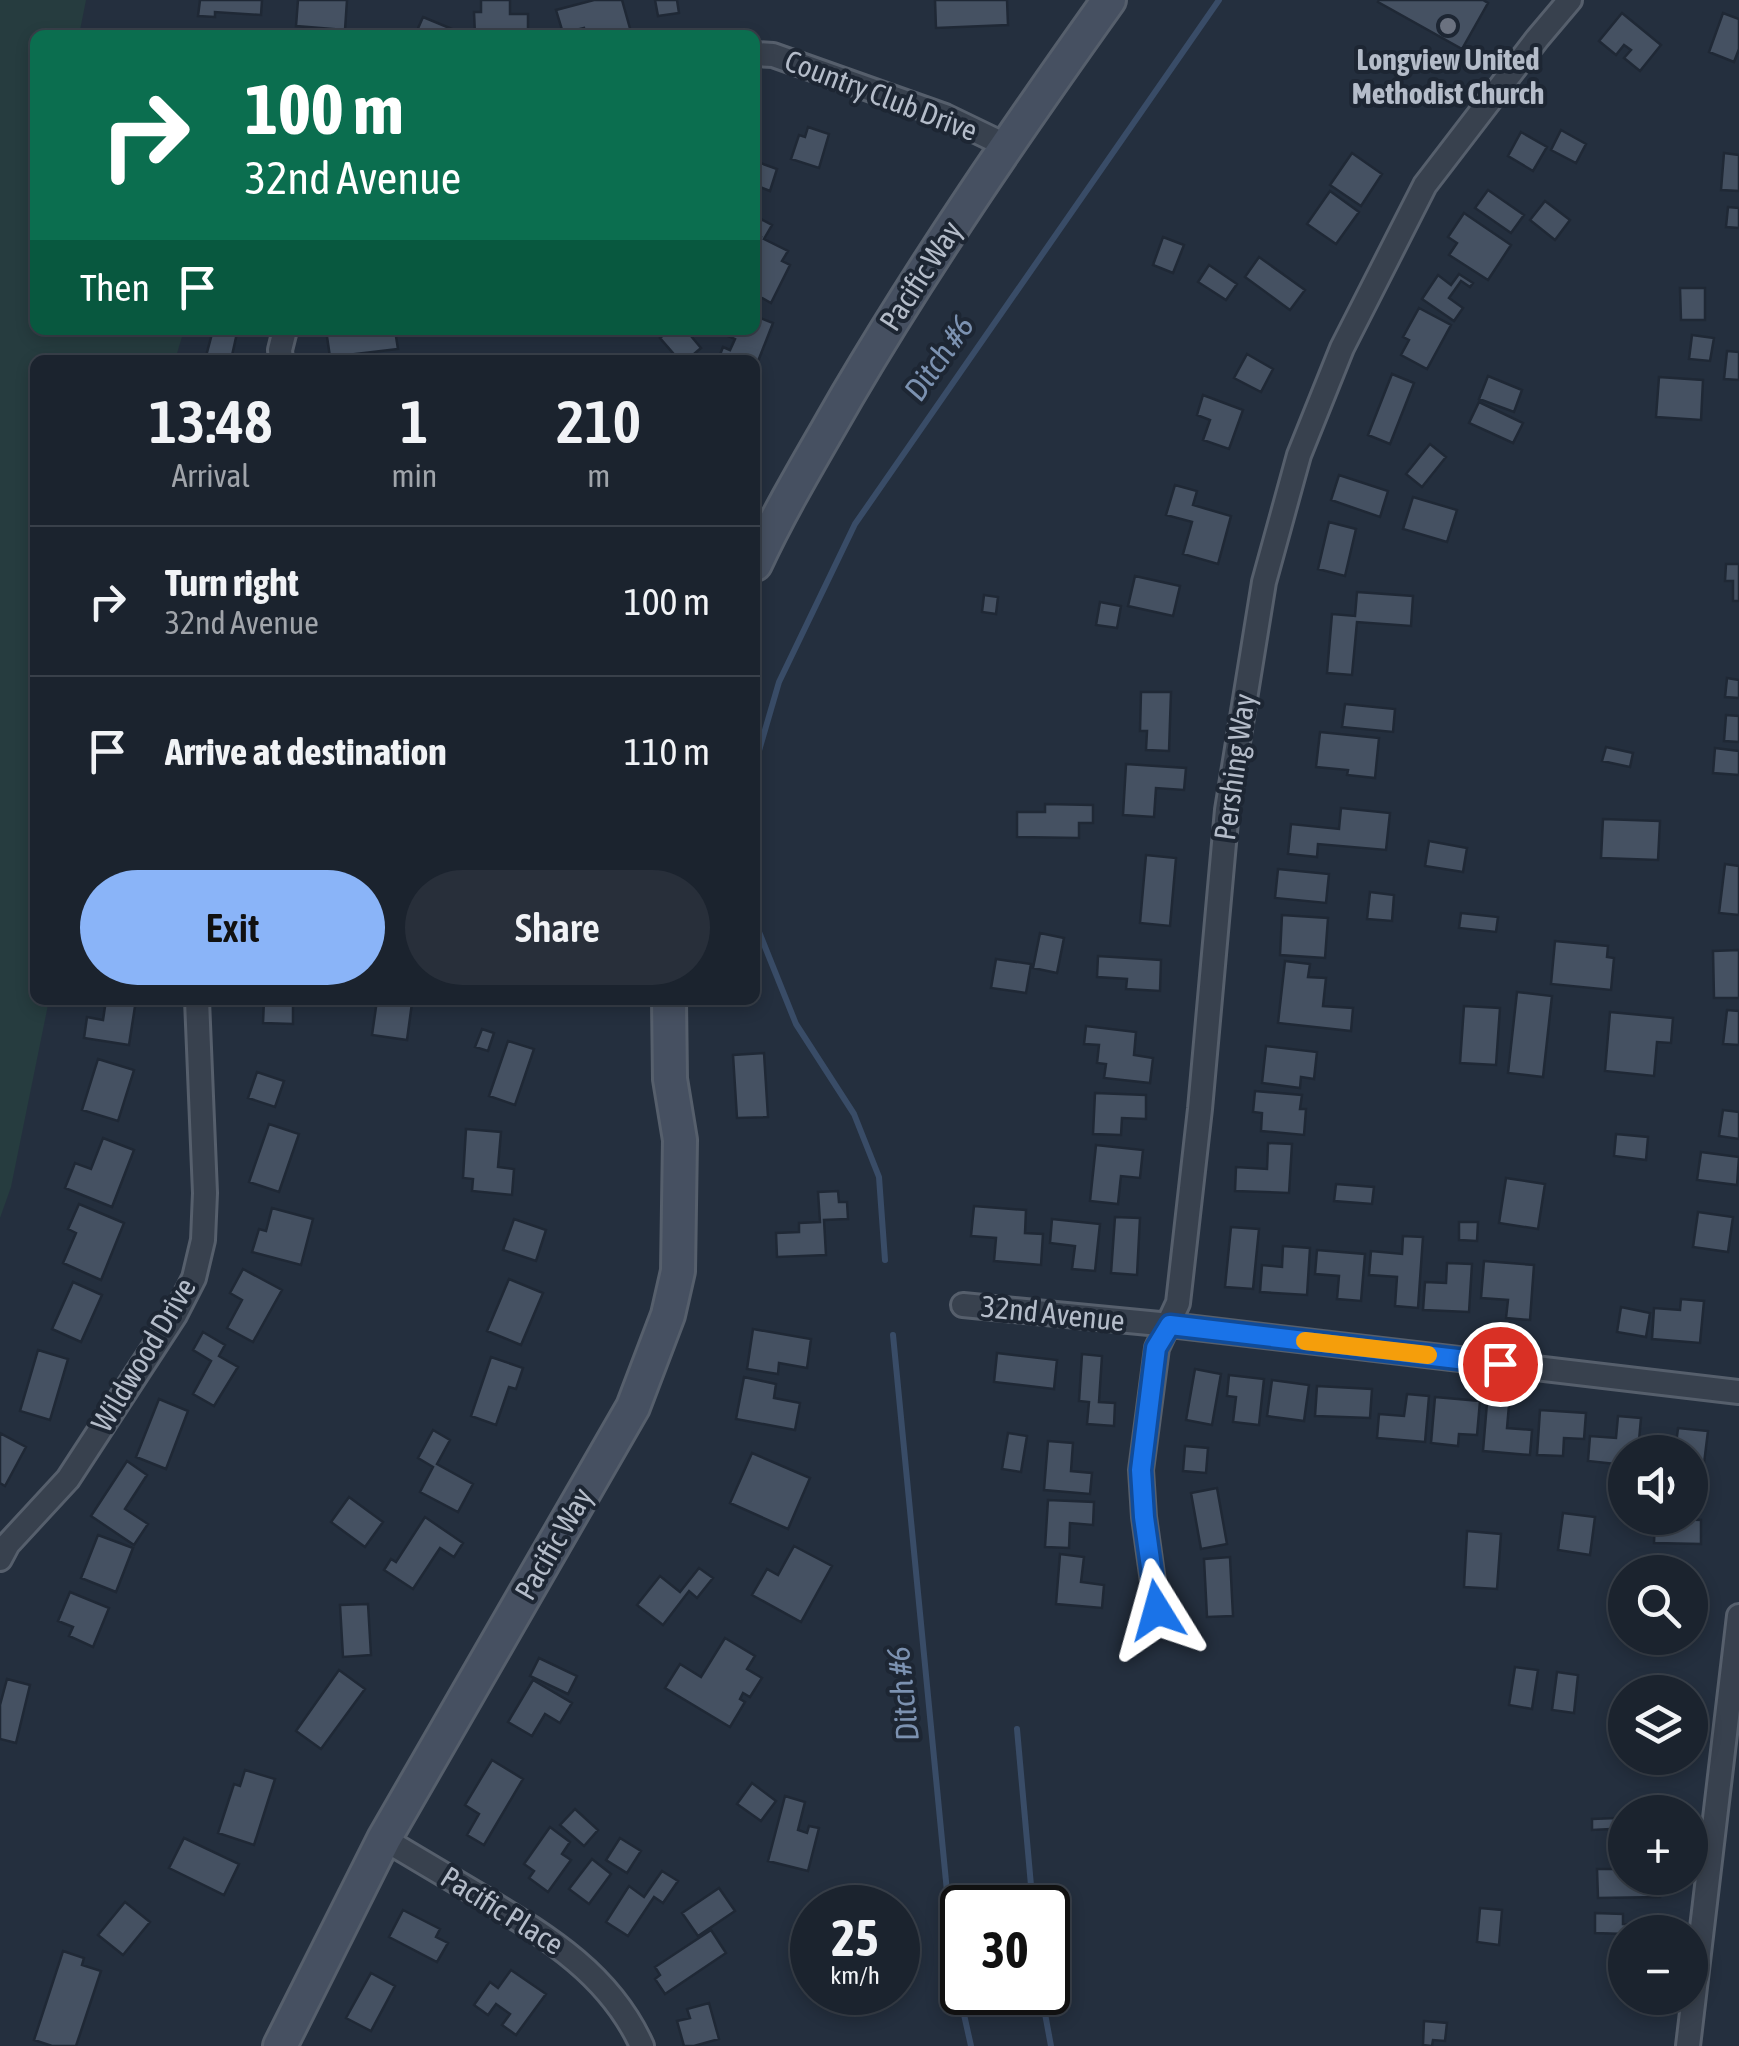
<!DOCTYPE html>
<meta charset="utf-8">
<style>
:root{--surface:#1b232e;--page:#282f3a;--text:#f1f3f6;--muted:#a0a4aa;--line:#39404a;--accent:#8ab4f8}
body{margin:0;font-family:"Asap Condensed",sans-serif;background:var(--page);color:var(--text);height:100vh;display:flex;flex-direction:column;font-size:38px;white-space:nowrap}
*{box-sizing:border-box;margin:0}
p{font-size:32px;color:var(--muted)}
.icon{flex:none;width:55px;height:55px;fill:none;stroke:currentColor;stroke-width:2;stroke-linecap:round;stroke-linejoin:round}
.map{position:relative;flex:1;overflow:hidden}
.side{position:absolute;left:30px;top:355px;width:730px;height:650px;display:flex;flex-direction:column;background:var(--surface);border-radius:15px;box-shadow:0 5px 15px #0003,0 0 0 2px var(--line)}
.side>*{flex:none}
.banner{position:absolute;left:30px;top:30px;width:730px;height:305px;border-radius:15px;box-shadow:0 5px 15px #0003,0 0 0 2px var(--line);background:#0b6e4f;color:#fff;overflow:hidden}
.tools{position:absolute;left:1608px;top:1435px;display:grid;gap:20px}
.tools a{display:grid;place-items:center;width:100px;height:100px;border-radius:50%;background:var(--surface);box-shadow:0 5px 15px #0003,0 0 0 2px var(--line);font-size:50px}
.speed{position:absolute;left:790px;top:1885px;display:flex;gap:20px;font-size:50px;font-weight:700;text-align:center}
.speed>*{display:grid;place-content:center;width:130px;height:130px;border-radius:50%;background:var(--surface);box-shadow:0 5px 15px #0003,0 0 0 2px var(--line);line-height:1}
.speed small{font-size:25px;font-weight:400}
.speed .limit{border:5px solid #111;border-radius:15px;background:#fff;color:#111}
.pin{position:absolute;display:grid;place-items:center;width:85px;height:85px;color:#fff;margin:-42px;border:5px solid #fff;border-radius:50%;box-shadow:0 2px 10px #0007}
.me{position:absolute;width:110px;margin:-55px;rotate:352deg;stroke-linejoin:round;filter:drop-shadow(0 0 8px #0008)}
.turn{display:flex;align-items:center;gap:35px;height:210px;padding:0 50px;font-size:45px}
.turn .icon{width:130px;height:130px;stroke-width:2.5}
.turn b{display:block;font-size:70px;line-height:85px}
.then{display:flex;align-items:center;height:95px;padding:0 50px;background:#0003;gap:20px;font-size:38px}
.eta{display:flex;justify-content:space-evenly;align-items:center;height:170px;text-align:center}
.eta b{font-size:60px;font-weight:600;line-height:70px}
.cta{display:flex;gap:20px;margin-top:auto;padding:20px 50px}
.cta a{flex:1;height:115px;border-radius:60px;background:var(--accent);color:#111;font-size:40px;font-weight:600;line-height:115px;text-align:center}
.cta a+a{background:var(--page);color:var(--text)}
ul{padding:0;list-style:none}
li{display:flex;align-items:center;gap:30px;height:150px;padding:0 50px;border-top:2px solid var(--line)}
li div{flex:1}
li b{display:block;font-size:38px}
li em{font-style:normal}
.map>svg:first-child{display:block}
.green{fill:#263c3f}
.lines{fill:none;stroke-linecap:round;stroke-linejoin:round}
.stream{stroke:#394c67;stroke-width:6}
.building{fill:#455162;stroke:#1f2835;stroke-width:2.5}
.minor-casing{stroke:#565f6c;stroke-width:28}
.secondary-casing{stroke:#565f6c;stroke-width:38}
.minor{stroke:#38414e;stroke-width:22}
.secondary{stroke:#465061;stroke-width:32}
.route-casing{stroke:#114b97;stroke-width:25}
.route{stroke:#1a73e8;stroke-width:18}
.slow{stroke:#f59e0b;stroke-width:18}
.worship-dot{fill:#6b7280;stroke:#1d2633;stroke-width:4}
.labels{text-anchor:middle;stroke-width:8;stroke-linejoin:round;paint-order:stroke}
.poi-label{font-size:30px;font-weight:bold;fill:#b4bcc9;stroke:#1d2633}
.street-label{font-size:30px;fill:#b4bcc9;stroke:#1d2633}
.water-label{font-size:32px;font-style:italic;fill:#7c92b1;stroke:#1d2633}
</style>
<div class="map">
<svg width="1739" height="2046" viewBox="0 0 1739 2046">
<rect width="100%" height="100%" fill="#242f3e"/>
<path class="green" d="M0,0H86L79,35H35V330H184L175,360H35V1000H49L11,1187L0,1218Z"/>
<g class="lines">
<path class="stream" d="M755,773L756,761L779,682L855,524L1219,0
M755,922L796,1024L854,1114L879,1177L885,1260
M893,1335L955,1974L971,2046
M1017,1729L1033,1908
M1041,1992L1051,2046"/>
</g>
<path class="building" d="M200,0H262L261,15L215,12V17L198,16Z
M298,0H347L345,30L296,26Z
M481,0H510V14H528V35H475L474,12H481Z
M594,0H622L631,32L618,35H586L584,28L563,33L556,10Z
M655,0H677L679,13L658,16Z
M935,0H1007L1008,25L936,28Z
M1379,0H1483L1488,3L1462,49L1378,2Z
M1622,13L1661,45L1640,71L1624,58L1631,50L1624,45L1616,55L1599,41Z
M1723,13L1739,19V49L1734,62L1709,52Z
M423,17L452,29L450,35H422L416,33Z
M808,127L829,134L819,168L791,159L799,135L805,137Z
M1561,130L1586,144L1576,163L1551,150Z
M1521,132L1547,147L1533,171L1508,156Z
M1352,153L1382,174L1361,206L1330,185Z
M1724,153L1739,155V191L1721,190Z
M755,161L777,169L770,191L755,185Z
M1488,190L1524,215L1511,233L1475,208Z
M1330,191L1359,212L1336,244L1307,224Z
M1545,201L1570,220L1555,240L1530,220Z
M1728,207L1739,208V228L1726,227Z
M1464,213L1511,245L1488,280L1449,255L1457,243L1448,237Z
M757,217L772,225L764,239L788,251L782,261L790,265L771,303L755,294V249L761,237L755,234Z
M1163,237L1184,245L1173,273L1153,265Z
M1259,257L1305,290L1290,310L1245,277Z
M1209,265L1237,284L1226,300L1198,282Z
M1459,274L1473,283L1470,287L1461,281L1449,298L1463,308L1454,321L1422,299L1438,275L1451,285Z
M1680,288H1705V320H1681Z
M1419,308L1451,325L1427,369L1401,355L1409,340L1403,337Z
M755,316L773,323L755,369V360H718L723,347L730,350L735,339L715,330H755Z
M213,330L237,333L231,360H205Z
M326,330H395L398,349L330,357Z
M669,330H686L701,348L687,360H679L660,338Z
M1692,335L1714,338L1710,361L1689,359Z
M1727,351L1739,352V380L1724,379Z
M1247,354L1273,369L1261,392L1234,378Z
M1392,374L1414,383L1390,444L1368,435Z
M1488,376L1522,390L1514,412L1479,399Z
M1659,377L1703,380L1701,420L1656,417Z
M1203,395L1243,410L1229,449L1203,440L1210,420L1197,415Z
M1479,402L1523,423L1513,443L1469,423Z
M1430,444L1446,457L1422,487L1406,474Z
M1339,475L1388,491L1380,517L1331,500Z
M1175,485L1197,491L1193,505L1231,516L1218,564L1183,554L1192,522L1166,515Z
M1413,497L1457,510L1447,542L1403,529Z
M1329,522L1356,529L1345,576L1318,569Z
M1726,564H1739V601H1733V581H1725Z
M1135,576L1180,586L1173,616L1128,606Z
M1357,592L1413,596L1411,626L1357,622L1352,675L1327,673L1332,614L1355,616Z
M984,595L998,597L996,614L982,612Z
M1100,602L1121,606L1117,628L1096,625Z
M1727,678L1739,680V698L1725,697Z
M1141,692H1171L1169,751L1146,750L1147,731H1140Z
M1345,704L1395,709L1393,732L1342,727Z
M1726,715L1739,716V742L1724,741Z
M1320,732L1379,738L1375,778L1347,775L1348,770L1316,767Z
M1606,747L1633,753L1630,767L1602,761Z
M1715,748L1739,751V775L1713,773Z
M1126,764L1186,768L1184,790L1156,788L1154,817L1123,815Z
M1045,804L1093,805V823H1079V838L1017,837V812H1045Z
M1341,808L1390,813L1386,850L1318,844L1317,857L1288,854L1291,824L1339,829Z
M1603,819L1660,821L1658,860L1601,858Z
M1429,841L1467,848L1463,872L1425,866Z
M1146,855L1176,858L1170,926L1140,923Z
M1725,864L1739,866V915L1719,913Z
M1278,869L1329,874L1326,903L1275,898Z
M1370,892L1394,895L1392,921L1367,919Z
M1461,913L1498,917L1496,932L1459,928Z
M1282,915L1328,918L1325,958L1280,955Z
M1040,933L1064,938L1057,973L1033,968Z
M1555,941L1608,946L1607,957L1614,958L1611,990L1551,984Z
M1739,950V998H1714L1713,951Z
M1098,956L1161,960L1160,991L1126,989L1127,979L1097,977Z
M996,959L1031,964L1026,993L991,988Z
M1285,961L1310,964L1308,977L1326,978L1323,1006L1353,1008L1351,1031L1278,1023Z
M1517,992L1552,996L1543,1077L1508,1073Z
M106,1000H136L129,1045L84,1038L87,1017L103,1020Z
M264,1000H293V1024L263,1023Z
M377,1000L412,1003L407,1040L372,1035Z
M1464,1006L1500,1008L1496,1065L1460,1063Z
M1727,1010L1739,1011V1045L1723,1044Z
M1610,1012L1673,1018L1671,1043L1657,1042L1654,1076L1605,1071Z
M1086,1026L1136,1032L1134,1055L1153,1058L1150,1083L1104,1078L1106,1064L1097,1063L1099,1045L1084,1044Z
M482,1029L494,1033L488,1051L475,1047Z
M508,1041L534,1049L515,1105L489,1096Z
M1266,1046L1317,1052L1314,1079L1301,1077L1300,1088L1262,1083Z
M764,1053L768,1117L737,1118L733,1055Z
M98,1059L134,1070L118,1121L82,1110Z
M257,1072L284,1081L275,1107L248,1098Z
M1255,1091L1302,1095L1300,1109H1306L1304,1135L1261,1131L1262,1113L1253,1112Z
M1095,1093L1146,1095V1119L1122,1118L1121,1135L1093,1134Z
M1723,1110L1739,1112V1139L1719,1136Z
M269,1124L299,1134L279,1192L249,1182Z
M466,1129L501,1132L498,1167L514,1169L512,1195L472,1191L473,1179L463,1178Z
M1616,1134L1648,1137L1646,1160L1614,1156Z
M103,1138L134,1150L112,1207L65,1188L75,1163L91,1169Z
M1268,1143L1292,1144L1289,1193L1235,1191L1236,1167L1267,1169Z
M1096,1145L1143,1150L1140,1178L1121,1176L1118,1204L1090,1201Z
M1701,1152L1739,1157L1737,1185L1697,1180Z
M1506,1178L1545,1184L1538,1229L1499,1223Z
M1336,1184L1374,1187L1372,1204L1334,1201Z
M838,1191L839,1202H847L848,1219L824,1220L826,1255L777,1257L776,1233L799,1232V1223L820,1222L818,1192Z
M79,1204L124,1223L101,1280L63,1263L76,1233L68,1229Z
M974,1206L1026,1210L1025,1233L1043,1234L1041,1265L994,1261L996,1238L971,1236Z
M272,1208L313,1219L301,1265L252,1252L259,1229L266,1231Z
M1698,1212L1733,1217L1728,1252L1693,1247Z
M1115,1217L1140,1218L1137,1275L1111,1273Z
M514,1219L546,1230L536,1261L503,1250Z
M1052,1219L1100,1224L1095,1271L1072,1269L1075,1246L1050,1243Z
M1459,1222H1478L1477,1241L1459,1240Z
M1231,1227L1259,1229L1253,1289L1225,1287Z
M1403,1236L1423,1237L1418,1308L1395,1306L1397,1277L1369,1275L1371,1251L1402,1254Z
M1283,1246L1310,1248L1307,1295L1260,1292L1262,1265L1282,1267Z
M1317,1250L1365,1254L1361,1301L1337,1299L1339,1276L1315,1274Z
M1484,1261L1534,1265L1530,1320L1506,1318L1508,1300L1481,1298Z
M1447,1263L1472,1264L1469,1312L1423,1310L1425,1282L1446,1283Z
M243,1269L282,1290L253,1342L227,1328L242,1300L230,1293Z
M509,1279L543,1293L521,1345L487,1331Z
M73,1282L102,1295L81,1342L52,1329Z
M1681,1299L1704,1301L1700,1343L1652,1339L1654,1308L1680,1310Z
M1621,1307L1650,1313L1646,1337L1617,1332Z
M753,1329L811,1339L807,1368L779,1363L778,1374L747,1369Z
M203,1332L225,1345L219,1356L238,1367L214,1406L193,1394L211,1361L193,1350Z
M38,1350L68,1359L50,1420L20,1411Z
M997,1353L1057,1360L1054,1389L994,1382Z
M1082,1354L1102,1356L1099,1402L1115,1403L1114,1426L1087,1424L1089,1402L1079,1401Z
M491,1357L523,1368L516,1389L509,1387L496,1425L471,1416Z
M1195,1369L1221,1374L1212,1425L1186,1420Z
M1229,1375L1264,1379L1259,1425L1233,1422L1236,1397L1227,1396Z
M744,1377L776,1384L774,1398L800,1403L795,1430L736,1419Z
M1272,1380L1309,1385L1304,1421L1267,1416Z
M1317,1386L1372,1389L1370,1418L1315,1416Z
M1407,1394L1429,1396L1425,1442L1377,1438L1379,1414L1404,1416Z
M1435,1397L1480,1401L1477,1435L1459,1434L1458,1446L1431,1443Z
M159,1399L188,1411L166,1469L136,1457Z
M1487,1403L1509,1405L1507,1428L1532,1430L1530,1455L1483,1451Z
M1540,1410L1586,1413L1584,1439L1564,1438L1563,1456L1537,1455Z
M1618,1416L1641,1418L1638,1452H1625V1465L1588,1461L1590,1436L1616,1438Z
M1678,1428L1708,1431L1703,1472L1690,1471V1452H1675Z
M433,1430L450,1440L437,1464L473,1484L458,1512L420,1492L433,1467L418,1458Z
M0,1433L26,1447L5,1486L0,1483Z
M1008,1433L1027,1436L1021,1472L1002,1469Z
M1048,1441L1073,1443L1071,1471L1092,1473L1090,1494L1044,1490Z
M1185,1446L1208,1448L1206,1473L1183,1471Z
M752,1453L810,1478L788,1529L730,1503Z
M127,1461L147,1475L125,1509L148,1524L134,1545L91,1516Z
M1217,1488L1227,1544L1201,1549L1191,1493Z
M349,1497L383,1522L365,1547L331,1522Z
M1048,1500L1094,1502L1093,1525L1070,1523L1069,1548L1045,1547Z
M1563,1513L1595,1517L1590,1555L1558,1550Z
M425,1517L463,1543L454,1557L440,1548L413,1589L384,1570L391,1559L396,1562Z
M1655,1518L1701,1520V1544L1654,1543Z
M1467,1531L1501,1534L1497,1589L1464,1587Z
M98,1535L133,1548L116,1592L81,1578Z
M794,1546L832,1566L801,1622L752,1595L767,1569L778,1575Z
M1060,1554L1084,1557L1081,1582L1104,1585L1102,1608L1056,1604Z
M1230,1557L1233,1616L1207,1617L1204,1559Z
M699,1568L713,1578L697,1598L689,1591L663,1625L637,1605L660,1576L680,1592Z
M70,1592L109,1608L93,1647L69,1636L73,1627L58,1621Z
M368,1604L371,1655L343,1657L340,1605Z
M725,1638L755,1656L747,1669L762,1678L750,1697L743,1693L740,1699L745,1702L730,1727L665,1688L680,1664L701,1677Z
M539,1658L577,1676L568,1694L530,1676Z
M1515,1667L1538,1670L1532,1709L1509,1705Z
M339,1670L365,1689L321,1749L296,1731Z
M1557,1672L1578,1675L1574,1713L1552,1710Z
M7,1679L30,1685L16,1743L0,1739V1705Z
M533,1680L572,1703L560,1723L545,1714L532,1736L508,1722Z
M1645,1680L1671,1684L1670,1692H1644Z
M492,1760L523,1779L484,1845L467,1835L479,1814L465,1805Z
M245,1770L275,1779L254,1845L218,1833L234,1784L240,1786Z
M752,1783L776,1801L761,1821L737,1804Z
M785,1796L805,1802L798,1830L807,1833L809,1826L819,1828L808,1871L768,1861Z
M575,1809L598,1830L584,1846L560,1825Z
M1616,1818V1835H1625V1861H1620L1619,1846H1610V1829L1592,1830V1819Z
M550,1827L570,1842L562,1854L571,1860L548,1892L529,1878L534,1871L524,1864Z
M184,1838L239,1864L224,1895L169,1868Z
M620,1838L641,1851L627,1873L606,1860Z
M592,1859L611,1874L589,1904L569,1889Z
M1597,1869H1625V1878H1659L1660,1897L1598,1898Z
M662,1871L678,1881L663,1903L654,1897L628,1936L606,1922L629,1886L644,1897Z
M719,1888L735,1911L698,1936L682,1913Z
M125,1902L150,1922L123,1955L98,1935Z
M1480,1908L1502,1910L1499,1945L1477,1942Z
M403,1910L440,1929L436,1937L448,1943L437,1962L389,1937Z
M1595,1913L1623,1914V1924L1658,1925L1657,1932H1625V1959H1623L1624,1934L1595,1933Z
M711,1930L726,1953L665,1994L655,1979L660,1975L655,1967Z
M63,1951L84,1958L82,1965L101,1971L76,2046H52L34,2040Z
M511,1970L546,1994L516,2035L502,2025L510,2014L496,2004L488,2015L474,2005L490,1982L498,1988Z
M371,1973L395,1986L371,2031L346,2018Z
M709,2003L719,2039L694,2046H684L677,2021L690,2018L687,2009Z
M1424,2021L1447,2023L1445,2041L1433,2040L1432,2046L1423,2045Z"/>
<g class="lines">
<defs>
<path id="minor" d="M755,54L773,55L945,116L1005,145
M281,360L280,350L285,330
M963,1305L1170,1325L1739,1392
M0,1559L8,1544L68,1479L175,1315L194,1278L203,1240L205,1193L197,1000
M1157,1610L1144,1517L1141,1470L1157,1348L1178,1303L1200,1109L1227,810L1264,582L1299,455L1342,348L1425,185L1537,39L1570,0
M384,1839C418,1859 451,1879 485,1899C549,1938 610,1975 642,2046
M1688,2046L1739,1616"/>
<path id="secondary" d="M755,564C782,506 815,452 847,396C927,260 1017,129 1109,0
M280,2046L384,1839L633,1407L668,1315L678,1271L680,1140L670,1079L669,1000"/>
</defs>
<use href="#minor" class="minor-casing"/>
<use href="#secondary" class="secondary-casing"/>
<use href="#minor" class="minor"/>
<use href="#secondary" class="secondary"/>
</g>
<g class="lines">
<defs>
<path id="route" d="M1157,1610L1144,1517L1141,1470L1156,1348L1170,1325L1500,1364"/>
</defs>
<use href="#route" class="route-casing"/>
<use href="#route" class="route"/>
<path class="slow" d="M1305,1341L1428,1355"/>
</g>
<circle class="worship-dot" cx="1448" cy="26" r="10"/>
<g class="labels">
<g class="poi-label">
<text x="1448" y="70">Longview United<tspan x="1448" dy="34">Methodist Church</tspan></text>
</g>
<g class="street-label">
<text transform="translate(881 96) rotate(21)" y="10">Country Club Drive</text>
<text transform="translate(921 276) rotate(-57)" y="10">Pacific Way</text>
<text transform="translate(1235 767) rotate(-82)" y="10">Pershing Way</text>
<text transform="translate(1053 1314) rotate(6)" y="10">32nd Avenue</text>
<text transform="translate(144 1355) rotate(-59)" y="10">Wildwood Drive</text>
<text transform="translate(554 1544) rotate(-60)" y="10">Pacific Way</text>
<text transform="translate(502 1911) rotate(32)" y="10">Pacific Place</text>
</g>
<g class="water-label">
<text transform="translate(939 358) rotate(-55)" y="11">Ditch #6</text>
<text transform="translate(903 1694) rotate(-96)" y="11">Ditch #6</text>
</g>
</g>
</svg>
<div class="tools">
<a><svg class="icon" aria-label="sound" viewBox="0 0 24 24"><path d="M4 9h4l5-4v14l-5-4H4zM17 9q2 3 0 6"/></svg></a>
<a><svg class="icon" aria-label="search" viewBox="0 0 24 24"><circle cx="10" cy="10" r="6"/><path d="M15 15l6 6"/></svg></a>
<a><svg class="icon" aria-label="layers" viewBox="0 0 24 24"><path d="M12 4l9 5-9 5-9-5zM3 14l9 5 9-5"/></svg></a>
<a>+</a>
<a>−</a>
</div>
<div class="speed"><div>25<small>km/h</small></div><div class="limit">30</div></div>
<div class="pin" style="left:1500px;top:1364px;background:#d93025"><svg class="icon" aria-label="arrive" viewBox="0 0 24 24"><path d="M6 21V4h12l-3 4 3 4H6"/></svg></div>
<svg class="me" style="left:1157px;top:1610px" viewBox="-20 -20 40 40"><path d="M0-17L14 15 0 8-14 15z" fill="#1a73e8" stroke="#fff" stroke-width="4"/></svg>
<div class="banner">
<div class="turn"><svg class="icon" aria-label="right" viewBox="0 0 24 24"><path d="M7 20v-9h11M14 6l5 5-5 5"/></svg><div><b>100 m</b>32nd Avenue</div></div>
<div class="then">Then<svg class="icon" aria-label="arrive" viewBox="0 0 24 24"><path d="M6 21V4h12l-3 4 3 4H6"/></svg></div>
</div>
<section class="side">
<div class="eta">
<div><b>13:48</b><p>Arrival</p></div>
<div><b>1</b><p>min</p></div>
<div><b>210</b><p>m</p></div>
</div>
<ul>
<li><svg class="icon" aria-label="right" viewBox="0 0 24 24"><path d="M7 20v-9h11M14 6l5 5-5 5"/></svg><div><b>Turn right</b><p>32nd Avenue</p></div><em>100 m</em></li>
<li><svg class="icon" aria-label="arrive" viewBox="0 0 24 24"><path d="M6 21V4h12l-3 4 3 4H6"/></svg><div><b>Arrive at destination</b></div><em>110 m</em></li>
</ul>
<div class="cta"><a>Exit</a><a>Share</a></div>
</section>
</div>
